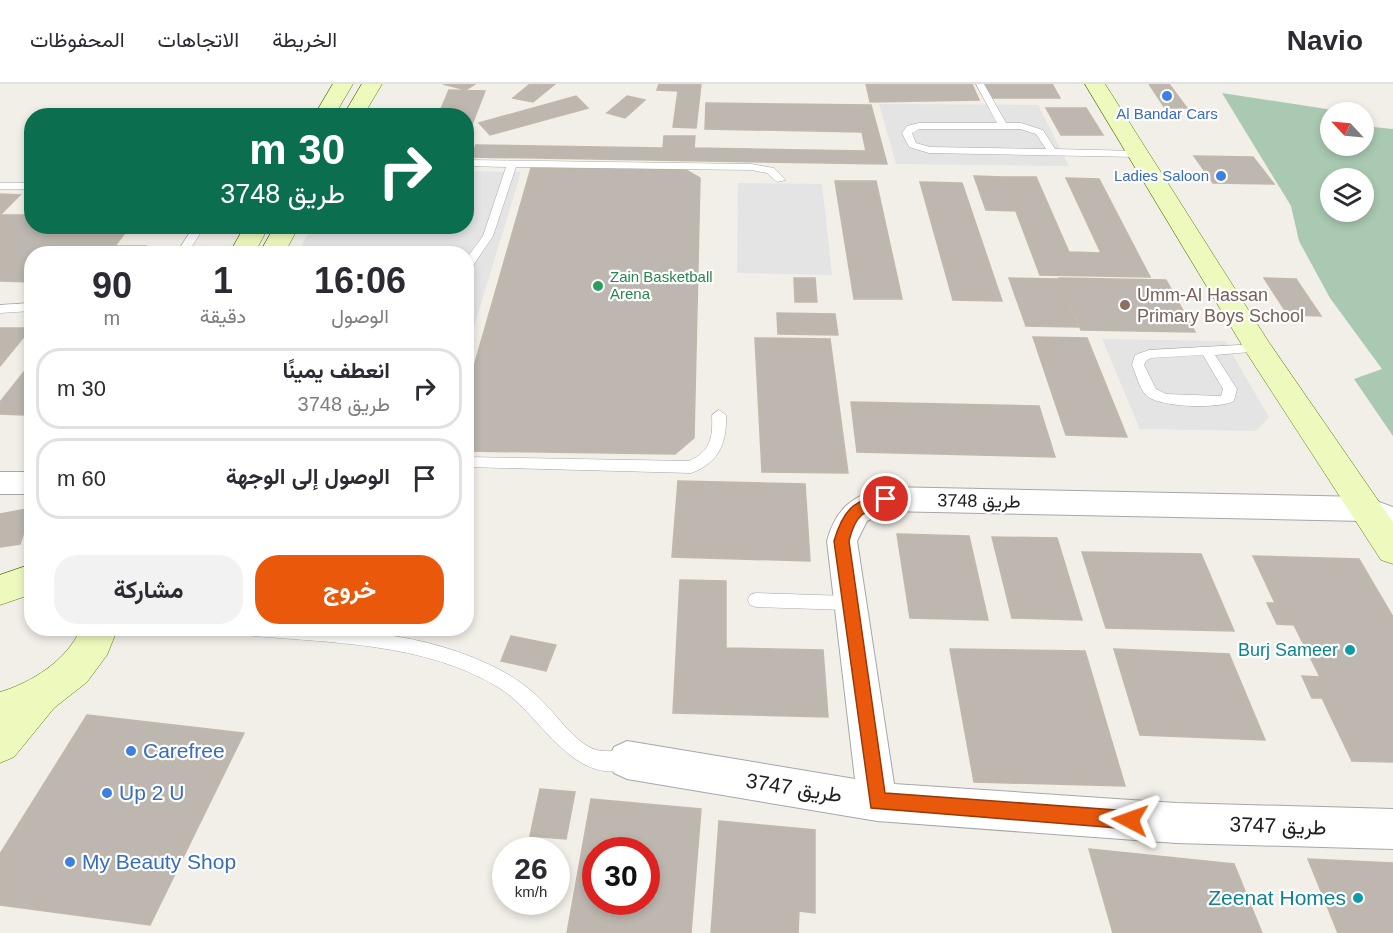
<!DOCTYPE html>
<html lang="ar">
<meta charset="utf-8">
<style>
:root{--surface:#fff;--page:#f2f2f3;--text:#2b2b33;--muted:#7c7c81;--line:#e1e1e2;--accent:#ea580c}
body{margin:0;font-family:Helvetica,Vazirmatn,sans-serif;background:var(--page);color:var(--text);direction:rtl;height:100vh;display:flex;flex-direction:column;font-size:22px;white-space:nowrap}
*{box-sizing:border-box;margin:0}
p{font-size:20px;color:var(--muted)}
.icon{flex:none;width:33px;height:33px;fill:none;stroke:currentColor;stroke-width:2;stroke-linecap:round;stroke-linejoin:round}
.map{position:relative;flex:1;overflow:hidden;direction:ltr}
.panel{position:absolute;left:24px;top:162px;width:450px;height:390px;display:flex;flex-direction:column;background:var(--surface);border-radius:24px;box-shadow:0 3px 9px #0003;direction:rtl}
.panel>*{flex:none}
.guide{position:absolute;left:24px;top:24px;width:450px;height:126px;border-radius:24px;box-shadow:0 3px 9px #0003;direction:rtl;background:#0b6e4f;color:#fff;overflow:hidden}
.needle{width:39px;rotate:296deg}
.fabs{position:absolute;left:1320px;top:18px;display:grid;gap:12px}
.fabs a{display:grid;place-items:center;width:54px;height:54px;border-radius:50%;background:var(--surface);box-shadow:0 3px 9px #0003;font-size:30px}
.speed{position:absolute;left:492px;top:753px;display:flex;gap:12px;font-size:30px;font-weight:700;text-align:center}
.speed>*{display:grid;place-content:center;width:78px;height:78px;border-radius:50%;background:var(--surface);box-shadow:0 3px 9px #0003;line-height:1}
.speed small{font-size:15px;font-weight:400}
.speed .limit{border:9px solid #d22;background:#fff;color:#111}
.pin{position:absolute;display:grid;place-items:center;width:51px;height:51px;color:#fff;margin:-26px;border:3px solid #fff;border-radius:50%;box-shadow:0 2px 6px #0007}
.me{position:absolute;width:66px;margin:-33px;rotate:274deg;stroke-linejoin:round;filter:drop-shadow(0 0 4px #0008)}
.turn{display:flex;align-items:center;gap:21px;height:126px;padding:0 30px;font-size:27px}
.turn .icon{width:78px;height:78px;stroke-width:2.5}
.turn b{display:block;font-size:42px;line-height:51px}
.eta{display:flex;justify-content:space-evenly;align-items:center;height:102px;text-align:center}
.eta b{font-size:36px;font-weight:700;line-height:42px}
.primary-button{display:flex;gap:12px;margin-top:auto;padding:12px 30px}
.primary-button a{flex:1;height:69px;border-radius:24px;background:var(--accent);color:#fff;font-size:24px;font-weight:700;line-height:69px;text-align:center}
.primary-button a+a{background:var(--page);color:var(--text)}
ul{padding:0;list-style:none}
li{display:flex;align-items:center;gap:18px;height:81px;margin:0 12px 9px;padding:0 18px;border:3px solid var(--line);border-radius:24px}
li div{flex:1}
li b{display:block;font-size:22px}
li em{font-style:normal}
header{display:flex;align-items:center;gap:36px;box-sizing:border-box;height:84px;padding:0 30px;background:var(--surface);border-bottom:2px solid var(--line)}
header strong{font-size:28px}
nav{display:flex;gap:33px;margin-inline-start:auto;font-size:21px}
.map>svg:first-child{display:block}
.cemetery{fill:#a9c9b2;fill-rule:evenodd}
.parking{fill:#e4e4e4}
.building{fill:#bdb7b0;stroke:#c2b8aa;stroke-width:1.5;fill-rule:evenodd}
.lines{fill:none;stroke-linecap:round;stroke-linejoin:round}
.lane-casing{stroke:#a7a7a7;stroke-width:1}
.street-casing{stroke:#a7a7a7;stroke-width:2}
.secondary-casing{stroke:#5d7707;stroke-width:1}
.lane{fill:#fff;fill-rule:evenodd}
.street{fill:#fff;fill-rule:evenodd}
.secondary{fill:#eef9bd;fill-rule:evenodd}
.route{fill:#ea580c;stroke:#983908;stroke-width:1.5}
.shop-dot{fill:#3f7fe0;stroke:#fff;stroke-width:2}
.leisure-dot{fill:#2e9e5b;stroke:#fff;stroke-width:2}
.education-dot{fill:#8d6e63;stroke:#fff;stroke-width:2}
.culture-dot{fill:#0f9aa8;stroke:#fff;stroke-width:2}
.labels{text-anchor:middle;stroke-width:4.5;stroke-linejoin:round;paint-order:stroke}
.far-shop-label{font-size:15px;fill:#366cbe;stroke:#fff}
.far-leisure-label{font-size:15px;fill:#27864d;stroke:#fff;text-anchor:start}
.education-label{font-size:18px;fill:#785e54;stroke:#fff;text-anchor:start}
.street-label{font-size:18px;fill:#202020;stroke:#fff}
.culture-label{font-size:18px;fill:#0d838f;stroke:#fff;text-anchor:end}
.near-shop-label{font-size:21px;fill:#366cbe;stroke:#fff;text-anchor:start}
.near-street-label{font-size:21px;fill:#202020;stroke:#fff}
.near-culture-label{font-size:21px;fill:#0d838f;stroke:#fff;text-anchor:end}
</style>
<header>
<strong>Navio</strong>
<nav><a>الخريطة</a><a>الاتجاهات</a><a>المحفوظات</a></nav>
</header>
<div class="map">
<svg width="1393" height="849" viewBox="0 0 1393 849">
<rect width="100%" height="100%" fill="#f1efe7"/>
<path class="cemetery" d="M1222,9L1333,26L1330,62H1364V42L1393,45V352L1354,295L1382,285L1330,214L1299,157L1291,122ZM1330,94H1364V128H1330Z"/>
<path class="parking" d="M879,20L1038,21L1069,82L896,80Z
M467,87L521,88L467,266L466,170H297L312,143L466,142Z
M738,99L822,100L832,191L737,189Z
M1102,255L1225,257L1269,333L1256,347L1140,345Z"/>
<path class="building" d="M443,0H475L466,6Z
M530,0H555L533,18L513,14Z
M659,0H701L696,44L673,43L678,7L657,6Z
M866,0H972L979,16L870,18Z
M982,0H1052L1060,14H988Z
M1149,0H1169L1187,24H1165Z
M449,6L485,7L466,56V32H438Z
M576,12L588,24L490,51L479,39Z
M627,12L645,16L625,34L607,29Z
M706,19L871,21L887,80L471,73L476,61L663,64L664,52H695L694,64L866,67L862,48L705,45Z
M1046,24H1086L1103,51H1061Z
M1194,72L1253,73L1274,100L1213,99Z
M531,84L686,86L700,94L694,354L675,370L466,367V310Z
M974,92L1003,93L1016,127L986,126Z
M1003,93H1036L1069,168L1101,169L1066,94L1099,95L1150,193L1040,191Z
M835,97H876L902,215H854Z
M920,98L962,99L1002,217L953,216Z
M0,110L20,111L0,131H32V142H130L115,162H146L140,170H32V198L0,197Z
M794,194H815L817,218H795Z
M1009,194L1058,195L1078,243L1026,242Z
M1059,194L1166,196L1195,248L1081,246Z
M1264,194L1296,195L1321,232L1288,231Z
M777,229L835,230L838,251L778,250Z
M0,244H31L0,282Z
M1033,253L1087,254L1127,353L1066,351Z
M755,254L830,255L848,389L762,388Z
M32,278V320L24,331L0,330V318Z
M851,318L1039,322L1055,373L857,368Z
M678,397L805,400L810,477L672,473Z
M32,424L20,460L0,463V430Z
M897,450L969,452L988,536L910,534Z
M992,453L1057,454L1082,536L1012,534Z
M1082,468L1201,470L1234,547L1106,544Z
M1253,472L1359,475L1393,533V678L1352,677L1322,614H1312L1302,592L1320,593L1294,541L1277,540L1267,519H1275Z
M680,496L726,497V564L823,566L828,633L673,629Z
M511,552L556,561L546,587L501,577Z
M950,565L1085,567L1125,702L974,698Z
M1114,565L1229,570L1265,656L1140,651Z
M87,631L244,649L150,841L0,821V770Z
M540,705L575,708L566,755L530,752Z
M591,715L701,725L691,849H567ZM596,766H646V818H596Z
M719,737L815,746V829L799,827L798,849H711Z
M1089,765L1234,780L1262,849H1113Z
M1308,775L1393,779V849H1338Z"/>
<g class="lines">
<defs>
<path id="lane" d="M976,0H984L1006,39H1021L1043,46L1055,65L1138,67L1143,70L1138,73L929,69L909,63L902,49L907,42L919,39H997ZM919,45H1020L1036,50L1046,65L930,63L916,59L912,49Z
M466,76L751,80L774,84L786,96L777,98L767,89L751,86L516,83L493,152L470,186L466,187V175L483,152L506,83L466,82Z
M0,99H32V105H0Z
M194,142H205L187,170H176Z
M32,219V227L0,229V221Z
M1258,260L1262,261V267L1215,271L1237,305L1234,317C1219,325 1159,324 1146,311C1139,304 1136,290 1132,281L1135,271L1149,266ZM1203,271L1223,305L1221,312L1166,310L1156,305L1144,281L1146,277L1151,274Z
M719,326L726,331C727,359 719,379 691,389L466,383V373L689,377C711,367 713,353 712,331Z
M756,509L848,512L854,514L856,519L854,524L848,526L756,523L750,521L748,516L750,511Z
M236,544C327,544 421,543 504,588C520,597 534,608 547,622C560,636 572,653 589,663C603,671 619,664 634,669L636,676L634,683C575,707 541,631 501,605C427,558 328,559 244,551L238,549Z"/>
<path id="street" d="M0,388H32V410H0Z
M886,403L1365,413L1393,423V447L1364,437L886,427L867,437L857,457L894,700L1176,719L1393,725V765L1176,759L877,737L627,695L614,689L608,676L614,663L627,657L855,695L827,457C836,424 853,411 886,403Z"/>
<path id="secondary" d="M333,0H353L334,32H314Z
M362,0H382L363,32H343Z
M1085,0H1105L1268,257L1393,438V480L1381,476L1248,271Z
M245,142H269L254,170H229Z
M275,142H299L284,170H259Z
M32,480V510L0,521V491Z
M81,544H118L107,571L87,598L54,624L14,673L0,679V608C31,599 68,576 81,544Z"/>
</defs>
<use href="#lane" class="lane-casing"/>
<use href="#street" class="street-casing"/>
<use href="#secondary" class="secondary-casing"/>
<use href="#lane" class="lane"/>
<use href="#street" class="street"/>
<use href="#secondary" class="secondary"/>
</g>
<path class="route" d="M886,410L891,411V419C865,427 856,428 849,457L885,709L1130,727L1137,729L1139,736L1137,742L1130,745L871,724L834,457C843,426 854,415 886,410Z"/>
<g class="shop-dot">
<circle cx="1167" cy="12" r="6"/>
<circle cx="1221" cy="92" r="6"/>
<circle cx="131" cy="667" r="6"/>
<circle cx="107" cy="709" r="6"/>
<circle cx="70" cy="778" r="6"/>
</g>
<circle class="leisure-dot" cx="598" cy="202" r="6"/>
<circle class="education-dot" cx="1125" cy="221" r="6"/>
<g class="culture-dot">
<circle cx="1350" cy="566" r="6"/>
<circle cx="1358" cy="814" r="6"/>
</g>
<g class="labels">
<g class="far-shop-label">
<text x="1167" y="35">Al Bandar Cars</text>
<text x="1209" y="97" text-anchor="end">Ladies Saloon</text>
</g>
<g class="far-leisure-label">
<text x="610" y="198">Zain Basketball<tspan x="610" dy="17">Arena</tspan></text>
</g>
<g class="education-label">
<text x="1137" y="217">Umm-Al Hassan<tspan x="1137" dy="21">Primary Boys School</tspan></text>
</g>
<g class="street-label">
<text transform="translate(979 417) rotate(1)" y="6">طريق 3748</text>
</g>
<g class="culture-label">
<text x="1338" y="572">Burj Sameer</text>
</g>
<g class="near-shop-label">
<text x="143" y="674">Carefree</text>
<text x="119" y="716">Up 2 U</text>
<text x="82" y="785">My Beauty Shop</text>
</g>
<g class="near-street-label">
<text transform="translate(794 704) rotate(9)" y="7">طريق 3747</text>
<text transform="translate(1278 742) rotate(2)" y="7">طريق 3747</text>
</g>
<g class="near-culture-label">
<text x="1346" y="821">Zeenat Homes</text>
</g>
</g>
</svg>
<div class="fabs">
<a><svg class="needle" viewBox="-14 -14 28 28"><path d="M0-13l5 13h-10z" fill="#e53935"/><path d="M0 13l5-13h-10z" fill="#7c7c81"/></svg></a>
<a><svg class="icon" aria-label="layers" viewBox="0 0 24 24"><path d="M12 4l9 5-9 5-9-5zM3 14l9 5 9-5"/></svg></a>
</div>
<div class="speed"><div>26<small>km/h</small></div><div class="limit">30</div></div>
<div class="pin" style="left:886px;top:415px;background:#d93025"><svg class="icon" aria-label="arrive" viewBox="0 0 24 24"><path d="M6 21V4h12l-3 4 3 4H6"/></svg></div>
<svg class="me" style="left:1130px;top:736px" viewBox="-20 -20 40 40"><path d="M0-17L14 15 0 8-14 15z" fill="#ea580c" stroke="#fff" stroke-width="4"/></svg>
<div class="guide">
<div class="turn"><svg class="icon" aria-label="right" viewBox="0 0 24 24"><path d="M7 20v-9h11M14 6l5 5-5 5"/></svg><div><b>30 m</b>طريق 3748</div></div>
</div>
<section class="panel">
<div class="eta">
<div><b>16:06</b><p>الوصول</p></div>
<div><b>1</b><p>دقيقة</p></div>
<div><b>90</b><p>m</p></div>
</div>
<ul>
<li><svg class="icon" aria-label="right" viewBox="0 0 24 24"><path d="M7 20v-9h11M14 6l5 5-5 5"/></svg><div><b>انعطف يمينًا</b><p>طريق 3748</p></div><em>30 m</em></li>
<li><svg class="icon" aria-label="arrive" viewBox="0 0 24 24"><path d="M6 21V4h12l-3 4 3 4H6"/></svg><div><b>الوصول إلى الوجهة</b></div><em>60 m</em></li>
</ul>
<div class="primary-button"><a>خروج</a><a>مشاركة</a></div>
</section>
</div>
